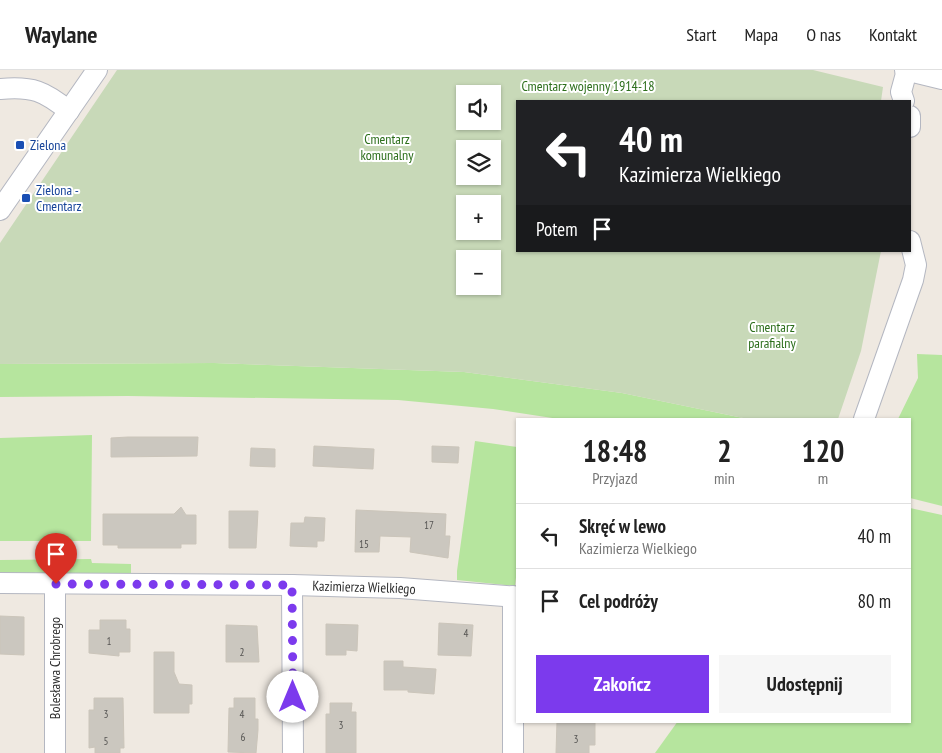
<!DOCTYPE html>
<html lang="pl">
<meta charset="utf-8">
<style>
:root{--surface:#fff;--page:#f6f6f6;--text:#222;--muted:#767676;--line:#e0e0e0;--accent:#7c3aed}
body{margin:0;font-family:"PT Sans Narrow",sans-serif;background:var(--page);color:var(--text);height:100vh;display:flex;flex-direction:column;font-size:19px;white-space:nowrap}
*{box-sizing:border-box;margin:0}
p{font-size:16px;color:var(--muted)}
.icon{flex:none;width:28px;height:28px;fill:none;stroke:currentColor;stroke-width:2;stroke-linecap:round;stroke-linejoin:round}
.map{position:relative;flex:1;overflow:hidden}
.panel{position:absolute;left:516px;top:348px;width:395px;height:305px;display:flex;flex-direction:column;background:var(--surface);border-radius:0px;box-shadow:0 1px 4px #0004}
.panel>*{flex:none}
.hud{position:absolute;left:516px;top:30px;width:395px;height:152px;border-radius:0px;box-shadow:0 1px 4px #0004;background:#202124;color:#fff;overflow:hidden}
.tools{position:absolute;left:456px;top:15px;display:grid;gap:10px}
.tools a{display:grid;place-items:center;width:45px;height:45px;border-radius:0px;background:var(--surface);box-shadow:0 1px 4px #0004;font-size:25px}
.pin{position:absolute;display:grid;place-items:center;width:42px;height:42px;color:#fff;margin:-51px -21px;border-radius:50% 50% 50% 0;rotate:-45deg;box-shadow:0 0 5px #0007}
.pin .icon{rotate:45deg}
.me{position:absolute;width:55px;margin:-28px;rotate:0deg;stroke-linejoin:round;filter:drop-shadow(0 0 4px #0008)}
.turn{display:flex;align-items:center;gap:18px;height:105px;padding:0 20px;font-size:22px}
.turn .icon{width:65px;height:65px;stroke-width:2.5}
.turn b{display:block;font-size:35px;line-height:42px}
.then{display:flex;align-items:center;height:48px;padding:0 20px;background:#0003;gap:10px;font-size:19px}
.eta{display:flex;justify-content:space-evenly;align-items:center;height:85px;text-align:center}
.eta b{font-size:30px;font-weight:800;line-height:35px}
.primary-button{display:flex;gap:10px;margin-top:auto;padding:10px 20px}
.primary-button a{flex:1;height:58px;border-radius:0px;background:var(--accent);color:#fff;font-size:20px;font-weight:800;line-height:58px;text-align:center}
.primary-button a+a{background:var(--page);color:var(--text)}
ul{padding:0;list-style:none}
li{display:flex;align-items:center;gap:15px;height:65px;padding:0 20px;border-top:1px solid var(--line)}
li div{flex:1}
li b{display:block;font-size:19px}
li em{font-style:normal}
header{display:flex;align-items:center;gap:30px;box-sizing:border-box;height:70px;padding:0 25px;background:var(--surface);border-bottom:1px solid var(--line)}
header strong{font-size:24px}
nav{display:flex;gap:28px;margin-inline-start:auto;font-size:18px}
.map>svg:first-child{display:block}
.green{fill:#b6e59e}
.cemetery{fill:#c8d9b8;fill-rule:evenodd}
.building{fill:#cbc7bf;stroke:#cbc5ba}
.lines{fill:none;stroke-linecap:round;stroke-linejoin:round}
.minor-casing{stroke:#b4b7c1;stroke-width:22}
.minor{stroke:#fff;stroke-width:20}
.route{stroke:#7c3aed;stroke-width:9;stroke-dasharray:0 16.2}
.transit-dot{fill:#1a4fb4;stroke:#fff;stroke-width:2}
.labels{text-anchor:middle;stroke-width:4;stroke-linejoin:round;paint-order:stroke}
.number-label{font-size:11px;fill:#555452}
.park-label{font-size:14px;fill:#2c6e1b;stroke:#fff}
.transit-label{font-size:14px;fill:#164399;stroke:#fff;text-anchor:start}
.street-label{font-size:14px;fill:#2e2e2e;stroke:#fff}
</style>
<header>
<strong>Waylane</strong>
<nav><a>Start</a><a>Mapa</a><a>O nas</a><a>Kontakt</a></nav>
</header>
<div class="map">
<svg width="942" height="683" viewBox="0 0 942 683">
<rect width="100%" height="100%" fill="#efe9e1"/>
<path class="green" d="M917,284L942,285V436L910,428V349H898L918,308Z
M214,293L464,302L622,323L748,349H559L493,339L398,330L128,326L0,327V294Z
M92,365L91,471H0V368Z
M475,371L517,377L518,491L515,516L457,510V501Z
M910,438L942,445V683H655L678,651H910Z
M91,489L92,493L131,494V503H0V490Z"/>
<path class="cemetery" d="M117,0H813L883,17L881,31H518V181H881L861,281L838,349H748L622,323L464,302L214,293L0,294V173ZM465,24H492V51H465ZM465,79H492V106H465ZM465,134H492V161H465ZM465,189H492V216H465Z"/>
<path class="building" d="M128,367H198L197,386L111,387V368Z
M314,376L374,379L373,399L313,396Z
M432,376L459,377L458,393L432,392Z
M251,378L275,379V397L250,396Z
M181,437L186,445H196V474H181V478H118V475H103V444H174Z
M356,440L446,444L445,466H450L448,488L410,482L411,467L380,466L379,482H355Z
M229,441H258L256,478H229Z
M305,447L325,448L324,471H317V477L290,476L291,453H304Z
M0,546L24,547V585L0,584Z
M100,550H126V559H130V582H119V586L89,583V560H100Z
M439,553L473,555L471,586L438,585Z
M326,554L358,555L357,581L346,580V585H326Z
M226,555L257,556L259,592H226Z
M154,582H174V602L179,614L192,615V634H189V643H154Z
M384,591H403V597L436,599L434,624L408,622V620H384Z
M94,628H123L124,678H120V683H95V677L89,678V640H94Z
M234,628H255V649H258V660L256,683L228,682L229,638H234Z
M330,633H352L351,642H356V683H326V644H330Z
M557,651H595V675H589V683H556Z"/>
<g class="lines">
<defs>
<g id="minor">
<path d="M905,0L942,9"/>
<path d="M0,19C33,16 44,21 69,41"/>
<path d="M904,31L901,22L907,0"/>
<path d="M910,46V57"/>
<path d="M0,140L97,0"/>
<path d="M864,349L913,210L916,195L910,171"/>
<path id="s1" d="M0,513L292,515L400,518L518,527"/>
<path d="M292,515L293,683"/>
<path d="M55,683V514"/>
<path d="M513,683V526"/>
</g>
</defs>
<use href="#minor" class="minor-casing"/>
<use href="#minor" class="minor"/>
</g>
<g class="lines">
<path class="route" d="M56,514L292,515L293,627"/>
</g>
<g class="transit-dot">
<rect x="15" y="70" width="10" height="10" rx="2.5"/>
<rect x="21" y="123" width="10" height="10" rx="2.5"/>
</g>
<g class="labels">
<g class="number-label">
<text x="429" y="459">17</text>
<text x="364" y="478">15</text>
<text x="466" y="567">4</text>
<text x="109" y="575">1</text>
<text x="242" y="586">2</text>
<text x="106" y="648">3</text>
<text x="242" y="648">4</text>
<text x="341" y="659">3</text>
<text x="243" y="671">6</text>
<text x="576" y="673">3</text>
<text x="106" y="675">5</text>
</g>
<g class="park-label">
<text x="588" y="21">Cmentarz wojenny 1914-18</text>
<text x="387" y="74">Cmentarz<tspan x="387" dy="16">komunalny</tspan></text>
<text x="772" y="262">Cmentarz<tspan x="772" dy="16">parafialny</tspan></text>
</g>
<g class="transit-label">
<text x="30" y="80">Zielona</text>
<text x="36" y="125">Zielona -<tspan x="36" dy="16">Cmentarz</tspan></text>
</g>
<g class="street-label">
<text dy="5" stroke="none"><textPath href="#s1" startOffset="364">Kazimierza Wielkiego</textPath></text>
<text transform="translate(55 598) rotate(-90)" y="5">Bolesława Chrobrego</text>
</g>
</g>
</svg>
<div class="tools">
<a><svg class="icon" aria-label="sound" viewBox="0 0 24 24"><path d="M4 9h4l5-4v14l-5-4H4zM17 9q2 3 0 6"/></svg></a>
<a><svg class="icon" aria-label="layers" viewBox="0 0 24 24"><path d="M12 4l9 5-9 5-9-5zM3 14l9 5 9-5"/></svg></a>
<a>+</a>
<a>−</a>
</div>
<div class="pin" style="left:56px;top:514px;background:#d93025"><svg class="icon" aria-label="arrive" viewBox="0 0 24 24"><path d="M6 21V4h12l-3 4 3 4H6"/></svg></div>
<svg class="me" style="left:293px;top:627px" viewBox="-20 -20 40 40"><circle r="19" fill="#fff"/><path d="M0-13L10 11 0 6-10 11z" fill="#7c3aed"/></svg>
<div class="hud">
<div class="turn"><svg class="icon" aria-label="left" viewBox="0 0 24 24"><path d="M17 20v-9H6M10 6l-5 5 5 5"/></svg><div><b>40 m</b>Kazimierza Wielkiego</div></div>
<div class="then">Potem<svg class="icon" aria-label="arrive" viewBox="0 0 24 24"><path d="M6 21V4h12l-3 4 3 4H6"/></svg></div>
</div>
<section class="panel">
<div class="eta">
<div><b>18:48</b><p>Przyjazd</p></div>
<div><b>2</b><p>min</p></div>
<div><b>120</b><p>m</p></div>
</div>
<ul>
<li><svg class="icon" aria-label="left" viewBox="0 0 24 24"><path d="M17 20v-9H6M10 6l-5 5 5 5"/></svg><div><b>Skręć w lewo</b><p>Kazimierza Wielkiego</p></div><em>40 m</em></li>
<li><svg class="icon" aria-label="arrive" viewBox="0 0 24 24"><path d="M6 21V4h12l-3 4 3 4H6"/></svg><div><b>Cel podróży</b></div><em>80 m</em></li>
</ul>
<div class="primary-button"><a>Zakończ</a><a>Udostępnij</a></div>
</section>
</div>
